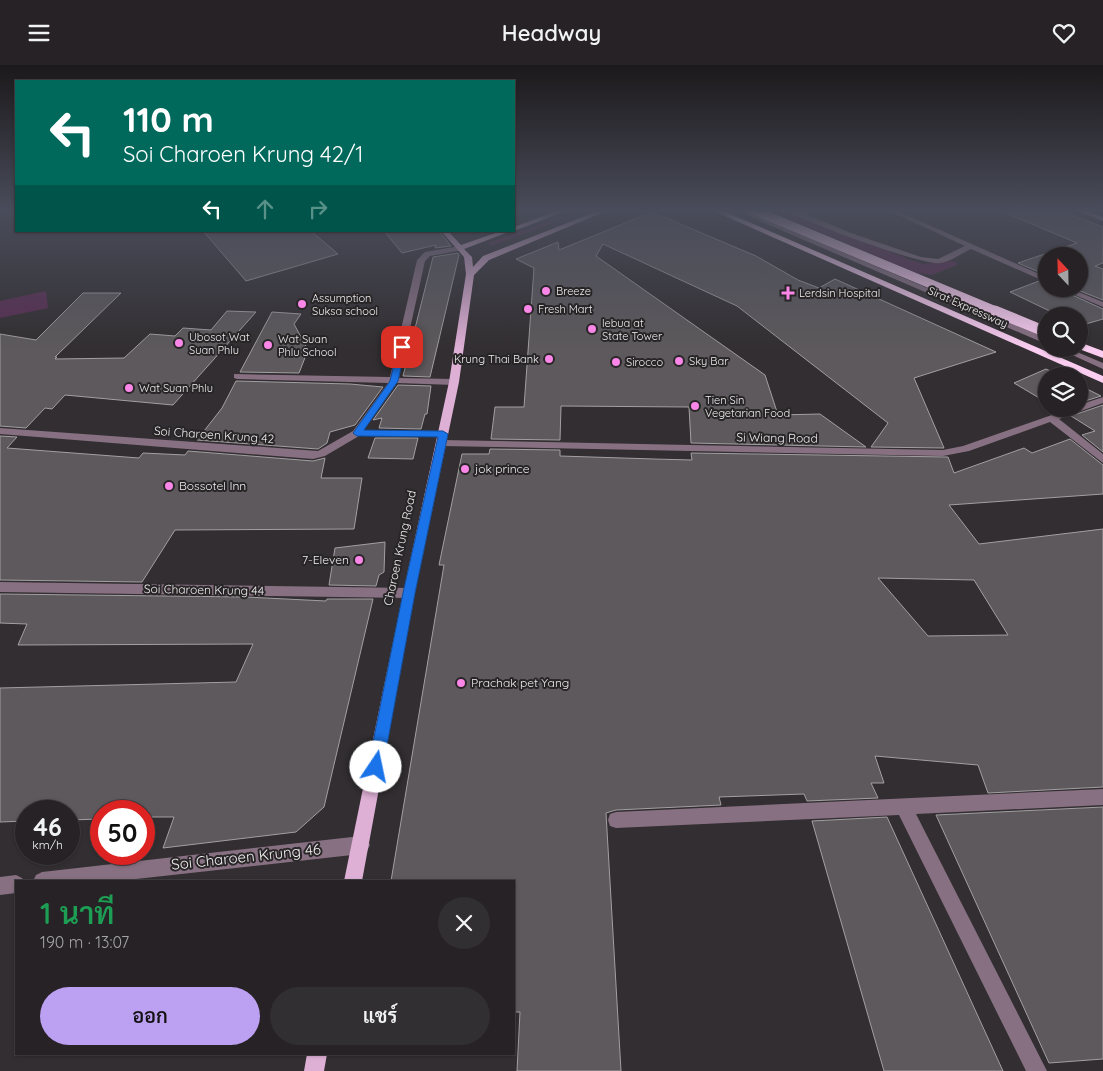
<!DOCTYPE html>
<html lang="th">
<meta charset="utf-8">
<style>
:root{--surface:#262225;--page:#322f32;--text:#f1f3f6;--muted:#a4a4a7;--line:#423f42;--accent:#bca0f2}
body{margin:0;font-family:Quicksand,Sarabun,sans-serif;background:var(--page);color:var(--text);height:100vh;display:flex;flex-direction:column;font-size:19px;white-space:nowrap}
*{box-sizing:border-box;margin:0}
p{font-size:16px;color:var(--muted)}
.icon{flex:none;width:28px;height:28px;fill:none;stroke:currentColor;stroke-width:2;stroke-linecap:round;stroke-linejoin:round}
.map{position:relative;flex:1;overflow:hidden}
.drawer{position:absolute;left:15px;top:815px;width:500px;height:175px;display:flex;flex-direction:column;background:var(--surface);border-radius:0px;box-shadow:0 1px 4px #0004,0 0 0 1px var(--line)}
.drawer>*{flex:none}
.guide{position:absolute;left:15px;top:15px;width:500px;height:152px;border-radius:0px;box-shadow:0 1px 4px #0004,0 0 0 1px var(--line);background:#00695c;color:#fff;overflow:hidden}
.needle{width:32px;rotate:338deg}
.controls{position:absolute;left:1038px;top:182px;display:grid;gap:10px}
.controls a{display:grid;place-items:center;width:50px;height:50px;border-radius:50%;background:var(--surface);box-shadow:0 1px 4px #0004,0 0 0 1px var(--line);font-size:25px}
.speed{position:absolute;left:15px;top:735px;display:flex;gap:10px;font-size:25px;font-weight:700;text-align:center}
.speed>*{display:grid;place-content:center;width:65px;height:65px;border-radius:50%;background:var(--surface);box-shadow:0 1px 4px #0004,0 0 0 1px var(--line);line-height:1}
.speed small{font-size:12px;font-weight:400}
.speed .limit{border:8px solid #d22;background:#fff;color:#111}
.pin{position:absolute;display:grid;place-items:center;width:42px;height:42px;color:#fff;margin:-21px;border-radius:10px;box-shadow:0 2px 8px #0006}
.me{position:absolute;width:55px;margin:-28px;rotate:11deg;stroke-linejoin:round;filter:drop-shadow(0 0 4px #0008)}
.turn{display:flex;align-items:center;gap:18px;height:105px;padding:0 25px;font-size:22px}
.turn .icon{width:65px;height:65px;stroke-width:2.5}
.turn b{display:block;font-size:35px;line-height:42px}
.lanes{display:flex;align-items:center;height:48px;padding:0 25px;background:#0003;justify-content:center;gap:25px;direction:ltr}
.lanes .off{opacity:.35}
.round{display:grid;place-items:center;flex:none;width:52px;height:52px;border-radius:26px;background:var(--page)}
.summary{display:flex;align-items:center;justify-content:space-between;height:85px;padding:0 25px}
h1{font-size:30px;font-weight:600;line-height:38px;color:#1e9e55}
.primary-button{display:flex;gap:10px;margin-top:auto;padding:10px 25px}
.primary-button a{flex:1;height:58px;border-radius:30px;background:var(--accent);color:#111;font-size:20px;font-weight:600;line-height:58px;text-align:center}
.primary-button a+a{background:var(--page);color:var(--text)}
header{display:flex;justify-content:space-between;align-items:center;height:65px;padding:0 25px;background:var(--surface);font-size:22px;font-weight:600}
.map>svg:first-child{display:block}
.green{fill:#592d52}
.building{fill:#5d595c;stroke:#a39fa2;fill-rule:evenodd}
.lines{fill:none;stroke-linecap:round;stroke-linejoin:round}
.minor{fill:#877082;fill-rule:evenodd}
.major{fill:#deb0d5;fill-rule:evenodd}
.highway{fill:#facdf1;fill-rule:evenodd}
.highway-bridge-far1{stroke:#facdf1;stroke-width:9}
.highway-bridge{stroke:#facdf1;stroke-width:11}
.route{fill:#1a73e8;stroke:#114b97}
.poi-dot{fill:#fa87e8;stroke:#282527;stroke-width:2}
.labels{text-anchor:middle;stroke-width:4;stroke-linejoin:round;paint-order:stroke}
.far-poi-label{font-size:11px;fill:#f0edef;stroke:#282527;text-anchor:start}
.far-street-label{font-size:11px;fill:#f0edef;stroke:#282527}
.street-label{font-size:12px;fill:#f0edef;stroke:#282527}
.poi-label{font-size:12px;fill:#f0edef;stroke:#282527;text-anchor:start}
.near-street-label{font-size:15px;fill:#f0edef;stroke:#282527}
</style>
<header><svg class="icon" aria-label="menu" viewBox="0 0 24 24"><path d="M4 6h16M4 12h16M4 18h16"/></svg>Headway<svg class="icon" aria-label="heart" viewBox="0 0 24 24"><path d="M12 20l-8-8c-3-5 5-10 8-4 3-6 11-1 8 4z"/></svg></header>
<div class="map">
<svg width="1103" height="1006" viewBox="0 0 1103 1006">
<rect width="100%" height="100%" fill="#322e31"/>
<path class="green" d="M583,144H590L491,181L488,178Z
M766,144H780L908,194L923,199L952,196L958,198L957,200L932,210L917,208Z
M46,226L48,243L0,253V236Z"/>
<path class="building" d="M996,144H1055L1103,162V198L1095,201L1103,204V235L1075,224H1079V191H1046V210L1018,198L1077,178Z
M652,147L756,191L798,215L819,223L835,214L996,287L914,313L944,383L871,382L888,358L737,241L603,179L596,191L765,310L778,350L820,349L866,382L691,378L689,342L561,341L560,375L491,374L495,342H524L534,203L516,194L558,177L559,185Z
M203,166H311L338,189L246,216Z
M384,166H439L451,181L435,183L436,180L402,188Z
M458,188L459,190L430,312L403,311L433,192Z
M1039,216L1046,219V224H1059L1103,244V254L1079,261V251H1048L1056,249L1010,227Z
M83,228H121L55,292H57L55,294L124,293L150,269L175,271L183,263L211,265L227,246L256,247L173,340L65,330L52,344L45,343L26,363L0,361V269L36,275Z
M272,247L301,249L294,259L308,285L299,308L240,307Z
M1046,304L1061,311H1046V337L1014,318Z
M236,316L350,319L383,322L355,360L330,367L327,378L318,384L197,375L222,343Z
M398,320L431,321L427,349H425L421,364L379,363L382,353L373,355Z
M1079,320L1101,331L1079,338Z
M1103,340V387L1082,370L1095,366L1071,351Z
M0,371L17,372L7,383L139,393L143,388L185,390L188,386L313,396L325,393L321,413H362L354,464L175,465L142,517L0,515Z
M375,373H418L413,394L368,393Z
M1070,374L1103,400V429L949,440L979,479L1103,464V722L988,728L978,700L875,691L884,718H871L878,733L807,736L804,729L719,732L721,740L616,745L606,748L621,1006H517L520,947H514V816H391L444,500H439L462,389H489L490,384L560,385V391L654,394L692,395L691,388L948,392L954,408L1024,383L1032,388ZM878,513L974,515L1008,570L928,571Z
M385,477L384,507L379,510L376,521L329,520L335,483Z
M0,529L246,532L326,536L327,534H373L324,742L296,767L163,783L174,752H144V746H101V754L69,755V746H26V756L0,757V623L236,617L253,579L18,580L27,559L0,558Z
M1103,742V994L1049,998L936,750Z
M887,752L1003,1006H884L812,756Z"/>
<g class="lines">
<path class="minor" d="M732,144H740L1046,273V279Z
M785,144H793L851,168L921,192L938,194L965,181L885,144H893L1046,212V217L971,184C962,188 950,197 940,198C923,201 798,155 785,144Z
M460,181L464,183L463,185L430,191L425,196L399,313L454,314L459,317L454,320L397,318L364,365L443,366L447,367L448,369L447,371H359L325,391L313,394L0,369V363L318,386L353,366L388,318L237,314L234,313V309L390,312L417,195L425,187Z
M1061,224H1071L1103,237V242Z
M1059,284H1070L1103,298V304Z
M1103,332V338L1059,354L1103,389V398L1050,357L969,386L943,391L442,381L437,378L442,375L943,385L963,381L1069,344H1079V340Z
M0,517L409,523L414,524L415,528L414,532L409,533L0,527Z
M1103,724V740L916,749L1047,1006H1026L899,750L616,763L610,761L608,755L610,749L616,747Z
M361,771L367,774L370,780L367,786L361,789L118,816H33L36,810L42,807Z
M16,810L22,813L24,816H16V828L0,830V812Z"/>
<path class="major" d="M562,144H571L514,166V162Z
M603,144H611L489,195L474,210L459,317L415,528L362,816H344L403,528L449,317L466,209L464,192L441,166H448L461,180L501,166H511L464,184L472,192L473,202L483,191Z
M1072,144H1081L1103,152V156Z
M307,989H327L324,1006H304Z"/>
<path class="highway" d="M709,144H719L1103,311V318Z
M1079,277L1103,286V293L1079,284Z"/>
<path class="highway-bridge-far1" d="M751,144L998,247"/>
<path class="highway-bridge" d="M995,246L1046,267"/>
</g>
<linearGradient id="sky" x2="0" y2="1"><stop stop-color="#1c191b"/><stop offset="0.51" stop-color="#494c5a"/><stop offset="1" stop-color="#494c5a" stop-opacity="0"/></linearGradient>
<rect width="1103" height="285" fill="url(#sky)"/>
<path class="route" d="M402,279L406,282L398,316L364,365L443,366L448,369L415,528L383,702L381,708L376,710L370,708L368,702L403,528L438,372L357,371L353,368L390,316L398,282Z"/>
<g class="poi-dot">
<circle cx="546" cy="226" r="5"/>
<path d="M785.5 220.5h5v5h5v5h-5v5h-5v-5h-5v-5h5z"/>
<circle cx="302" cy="239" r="5"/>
<circle cx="528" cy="244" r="5"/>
<circle cx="592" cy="264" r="5"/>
<circle cx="179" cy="278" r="5"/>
<circle cx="268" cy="280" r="5"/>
<circle cx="549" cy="294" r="5"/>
<circle cx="679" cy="296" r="5"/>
<circle cx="616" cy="297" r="5"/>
<circle cx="129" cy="323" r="5"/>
<circle cx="695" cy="341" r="5"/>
<circle cx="465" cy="404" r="5"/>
<circle cx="169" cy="421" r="5"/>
<circle cx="359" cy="495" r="5"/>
<circle cx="461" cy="618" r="5"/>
</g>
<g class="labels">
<g class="far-poi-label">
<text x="556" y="230">Breeze</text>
<text x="799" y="232">Lerdsin Hospital</text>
<text x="312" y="237">Assumption<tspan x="312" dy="13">Suksa school</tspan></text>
<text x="538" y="248">Fresh Mart</text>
<text x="602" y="262">lebua at<tspan x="602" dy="13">State Tower</tspan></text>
<text x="189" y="276">Ubosot Wat<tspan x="189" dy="13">Suan Phlu</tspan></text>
<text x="278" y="278">Wat Suan<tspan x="278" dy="13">Phlu School</tspan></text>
<text x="539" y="298" text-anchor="end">Krung Thai Bank</text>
<text x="689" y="300">Sky Bar</text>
<text x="626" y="301">Sirocco</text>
<text x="139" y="327">Wat Suan Phlu</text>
<text x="705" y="339">Tien Sin<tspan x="705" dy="13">Vegetarian Food</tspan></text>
</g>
<g class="far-street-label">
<text transform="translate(968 242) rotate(24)" y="4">Sirat Expressway</text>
</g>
<g class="street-label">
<text transform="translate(214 370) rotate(4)" y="4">Soi Charoen Krung 42</text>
<text transform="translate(777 373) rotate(1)" y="4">Si Wiang Road</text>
<text transform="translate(400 483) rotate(-78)" y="4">Charoen Krung Road</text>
<text transform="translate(204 525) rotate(1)" y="4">Soi Charoen Krung 44</text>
</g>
<g class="poi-label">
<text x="475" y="408">jok prince</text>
<text x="179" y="425">Bossotel Inn</text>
<text x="349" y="499" text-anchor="end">7-Eleven</text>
<text x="471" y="622">Prachak pet Yang</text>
</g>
<g class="near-street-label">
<text transform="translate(246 792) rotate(-6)" y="5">Soi Charoen Krung 46</text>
</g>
</g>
</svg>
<div class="controls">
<a><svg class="needle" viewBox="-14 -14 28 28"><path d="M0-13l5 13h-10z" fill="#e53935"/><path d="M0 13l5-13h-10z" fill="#a4a4a7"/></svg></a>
<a><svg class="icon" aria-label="search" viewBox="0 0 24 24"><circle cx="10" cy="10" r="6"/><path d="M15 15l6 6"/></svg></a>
<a><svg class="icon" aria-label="layers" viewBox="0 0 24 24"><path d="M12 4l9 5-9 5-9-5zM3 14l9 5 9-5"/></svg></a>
</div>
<div class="speed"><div>46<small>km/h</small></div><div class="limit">50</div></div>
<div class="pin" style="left:402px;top:282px;background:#d93025"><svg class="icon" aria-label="arrive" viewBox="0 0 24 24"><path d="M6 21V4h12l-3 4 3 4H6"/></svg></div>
<svg class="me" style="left:376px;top:702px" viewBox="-20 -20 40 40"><circle r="19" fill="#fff"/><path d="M0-13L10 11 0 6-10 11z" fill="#1a73e8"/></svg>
<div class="guide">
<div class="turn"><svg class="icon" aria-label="left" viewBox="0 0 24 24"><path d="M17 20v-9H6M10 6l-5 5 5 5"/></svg><div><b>110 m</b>Soi Charoen Krung 42/1</div></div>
<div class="lanes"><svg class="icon" aria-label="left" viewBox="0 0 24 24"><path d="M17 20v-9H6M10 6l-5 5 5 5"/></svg><svg class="icon off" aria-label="ahead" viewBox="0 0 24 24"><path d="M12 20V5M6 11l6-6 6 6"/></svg><svg class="icon off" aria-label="right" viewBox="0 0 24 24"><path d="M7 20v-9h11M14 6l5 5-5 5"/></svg></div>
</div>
<section class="drawer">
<div class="summary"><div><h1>1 นาที</h1><p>190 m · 13:07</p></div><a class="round"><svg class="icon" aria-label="close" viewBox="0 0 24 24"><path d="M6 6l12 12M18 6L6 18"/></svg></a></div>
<div class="primary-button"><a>ออก</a><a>แชร์</a></div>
</section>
</div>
